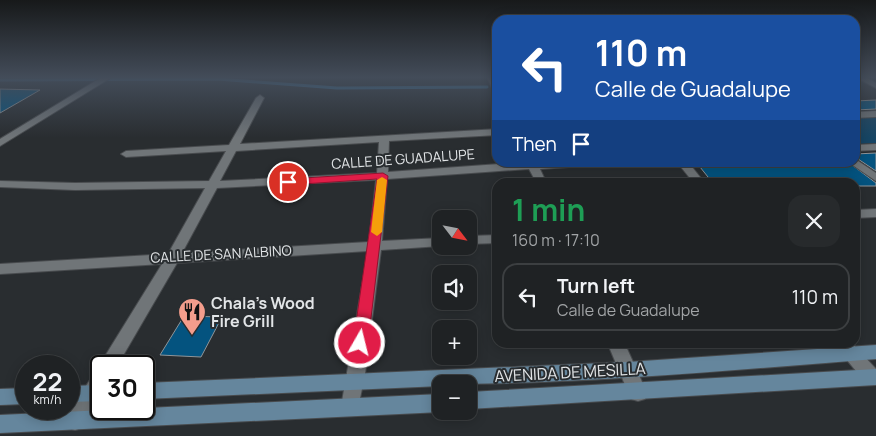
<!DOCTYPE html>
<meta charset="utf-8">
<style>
:root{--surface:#1f2224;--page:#272a2c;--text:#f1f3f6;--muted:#a1a4a6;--line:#3c3f41}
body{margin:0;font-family:Manrope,sans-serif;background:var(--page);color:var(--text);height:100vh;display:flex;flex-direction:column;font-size:19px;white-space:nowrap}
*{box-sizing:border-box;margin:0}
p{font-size:16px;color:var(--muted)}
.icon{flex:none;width:28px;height:28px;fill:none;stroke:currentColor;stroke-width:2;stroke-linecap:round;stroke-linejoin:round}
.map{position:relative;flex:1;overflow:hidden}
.details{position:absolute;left:492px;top:178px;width:368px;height:170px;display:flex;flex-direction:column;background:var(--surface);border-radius:15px;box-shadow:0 2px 12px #0003,0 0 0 1px var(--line)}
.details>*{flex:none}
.guide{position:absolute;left:492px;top:15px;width:368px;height:152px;border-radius:15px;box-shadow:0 2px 12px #0003,0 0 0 1px var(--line);background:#1a4fa0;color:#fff;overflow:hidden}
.needle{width:32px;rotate:122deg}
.tools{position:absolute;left:432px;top:210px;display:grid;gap:10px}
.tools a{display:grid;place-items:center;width:45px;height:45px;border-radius:10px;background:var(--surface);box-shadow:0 2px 12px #0003,0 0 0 1px var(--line);font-size:25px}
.speed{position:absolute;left:15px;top:355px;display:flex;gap:10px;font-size:25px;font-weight:700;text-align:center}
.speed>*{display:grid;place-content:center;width:65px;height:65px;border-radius:50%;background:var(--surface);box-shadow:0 2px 12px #0003,0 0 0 1px var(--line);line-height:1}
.speed small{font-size:12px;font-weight:400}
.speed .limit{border:2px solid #111;border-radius:8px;background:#fff;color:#111}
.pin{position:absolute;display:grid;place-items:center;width:42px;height:42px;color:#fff;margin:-21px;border:2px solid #fff;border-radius:50%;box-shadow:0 1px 5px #0007}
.me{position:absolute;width:55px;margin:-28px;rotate:8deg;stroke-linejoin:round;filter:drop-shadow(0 0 4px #0008)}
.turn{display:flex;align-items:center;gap:18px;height:105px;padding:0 20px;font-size:22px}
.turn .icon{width:65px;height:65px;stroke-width:2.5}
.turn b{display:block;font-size:35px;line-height:42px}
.then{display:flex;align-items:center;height:48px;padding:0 20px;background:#0003;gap:10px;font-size:19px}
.round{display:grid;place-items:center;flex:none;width:52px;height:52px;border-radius:15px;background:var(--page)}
.head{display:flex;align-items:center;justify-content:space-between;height:85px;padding:0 20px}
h1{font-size:30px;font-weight:700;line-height:38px;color:#1e9e55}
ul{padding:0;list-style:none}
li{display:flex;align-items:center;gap:15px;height:68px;margin:0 10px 8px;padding:0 10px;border:2px solid var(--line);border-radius:15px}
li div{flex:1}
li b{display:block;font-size:19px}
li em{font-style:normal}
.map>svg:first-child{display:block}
.green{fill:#164564}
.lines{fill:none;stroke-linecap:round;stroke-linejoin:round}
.stream{stroke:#387aa8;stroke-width:3}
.building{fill:#04537f;stroke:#909599}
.minor-casing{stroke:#484b4e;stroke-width:2}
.secondary-casing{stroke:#484b4e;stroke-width:2}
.minor{fill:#707578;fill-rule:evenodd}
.secondary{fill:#65869d;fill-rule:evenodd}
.route{fill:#e11d48;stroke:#92132f}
.slow{fill:#f59e0b}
.labels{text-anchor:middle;stroke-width:4;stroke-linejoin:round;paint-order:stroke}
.street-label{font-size:14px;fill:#e2e5e7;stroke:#292d30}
.near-poi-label{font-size:16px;font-weight:bold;fill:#e2e5e7;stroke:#292d30;text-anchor:start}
.near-street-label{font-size:16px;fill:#e2e5e7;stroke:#292d30}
</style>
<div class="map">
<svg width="876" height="436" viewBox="0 0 876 436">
<rect width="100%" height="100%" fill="#292d30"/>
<path class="green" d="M876,117V143L855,144V118Z"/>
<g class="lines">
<path class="stream" d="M0,80L218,79L337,88L487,87"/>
</g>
<path class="building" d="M0,89L40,90L0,113Z
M876,100V109L855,110V101Z
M876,153V171L855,157V154Z
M696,162H848L876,183V186H855V182H712Z
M184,316L222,317L201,357L160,355Z"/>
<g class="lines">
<defs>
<path id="minor" d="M102,77H112L0,146V139Z
M487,77H495L498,82V94L494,92Z
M855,77H865L876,83V88Z
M260,95L264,98L240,144L498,129V135L389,141L388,172L526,162H603L598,165L540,169L546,182H536L529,169L387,179L382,241L441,238V246L381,250L365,374L357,413L350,416L343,413L341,407L368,251L177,263L117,366H101V370L99,366L102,361L162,264L0,274V264L168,254L205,188L75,190L0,187V181L75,183L209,181L226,151L126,157L121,154L126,151L229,145L256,98ZM379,142L377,173L220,181L236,151ZM374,180H376L369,242L182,253L217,188Z
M876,111V117L855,118V112Z
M876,144V150L855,151V145Z
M855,159L876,173V181L851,164L850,162H855Z
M677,162H688L704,182H693Z
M876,209V217L855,218V210Z
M498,235V243L469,244V236Z
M607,342H624L647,393L645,399L638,401L631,399Z
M832,342H851L876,369V383L872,385L866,383Z
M101,370V394L82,428L75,430L68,428L65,421L68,414L95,372Z"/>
<path id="secondary" d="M876,345V359C732,370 585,384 441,384V386L144,399V383L628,362Z
M876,369V385L469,409V392Z
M101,385V401L69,402V386Z
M26,388V404L0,405V389Z
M441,394V412L0,433V415Z"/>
</defs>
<use href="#minor" class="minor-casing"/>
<use href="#secondary" class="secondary-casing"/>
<use href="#minor" class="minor"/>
<use href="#secondary" class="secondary"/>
</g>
<linearGradient id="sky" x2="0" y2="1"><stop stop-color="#17191a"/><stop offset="0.56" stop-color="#434c59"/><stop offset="1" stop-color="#434c59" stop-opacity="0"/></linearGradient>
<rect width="876" height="138" fill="url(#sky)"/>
<path class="route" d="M383,173L388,176L368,343L366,347L360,349L355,347L353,343L377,179L288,185L283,182L288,179Z"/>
<path class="slow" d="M382,177L387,180L382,232L377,236L371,232L377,180Z"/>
<defs>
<symbol id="restaurant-pin" viewBox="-11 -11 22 30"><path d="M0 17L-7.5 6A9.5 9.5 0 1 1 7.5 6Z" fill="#f49d8c" stroke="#292d30"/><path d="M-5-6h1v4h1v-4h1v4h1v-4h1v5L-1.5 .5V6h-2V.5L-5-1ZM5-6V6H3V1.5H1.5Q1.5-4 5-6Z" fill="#111"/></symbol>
</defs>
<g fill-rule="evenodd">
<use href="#restaurant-pin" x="176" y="296" width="32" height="43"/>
</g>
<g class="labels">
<g class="street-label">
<text transform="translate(403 159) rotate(-4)" y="5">CALLE DE GUADALUPE</text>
<text transform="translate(221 254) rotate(-3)" y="5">CALLE DE SAN ALBINO</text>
</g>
<g class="near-poi-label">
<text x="211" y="309">Chala's Wood<tspan x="211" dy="18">Fire Grill</tspan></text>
</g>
<g class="near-street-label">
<text transform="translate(570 372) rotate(-3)" y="6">AVENIDA DE MESILLA</text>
</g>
</g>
</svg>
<div class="tools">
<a><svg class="needle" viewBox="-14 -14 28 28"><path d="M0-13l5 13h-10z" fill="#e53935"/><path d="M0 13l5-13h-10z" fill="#a1a4a6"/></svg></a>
<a><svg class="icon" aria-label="sound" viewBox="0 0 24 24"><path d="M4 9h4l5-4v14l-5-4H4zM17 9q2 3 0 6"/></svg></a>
<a>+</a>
<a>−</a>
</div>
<div class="speed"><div>22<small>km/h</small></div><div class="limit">30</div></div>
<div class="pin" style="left:288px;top:182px;background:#d93025"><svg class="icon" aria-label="arrive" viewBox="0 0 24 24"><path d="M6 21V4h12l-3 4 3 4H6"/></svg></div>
<svg class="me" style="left:360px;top:343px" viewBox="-20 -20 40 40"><circle r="17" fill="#e11d48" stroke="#fff" stroke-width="3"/><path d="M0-11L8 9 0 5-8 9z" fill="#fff"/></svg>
<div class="guide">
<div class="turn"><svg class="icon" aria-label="left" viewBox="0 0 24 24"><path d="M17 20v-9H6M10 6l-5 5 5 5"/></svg><div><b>110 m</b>Calle de Guadalupe</div></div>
<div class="then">Then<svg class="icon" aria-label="arrive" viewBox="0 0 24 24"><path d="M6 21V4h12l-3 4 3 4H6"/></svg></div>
</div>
<section class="details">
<div class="head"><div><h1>1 min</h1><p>160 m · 17:10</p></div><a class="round"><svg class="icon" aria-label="close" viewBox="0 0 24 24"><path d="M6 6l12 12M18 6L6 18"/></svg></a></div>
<ul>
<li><svg class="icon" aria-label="left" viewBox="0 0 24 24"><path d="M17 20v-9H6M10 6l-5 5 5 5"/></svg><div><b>Turn left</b><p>Calle de Guadalupe</p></div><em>110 m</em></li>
</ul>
</section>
</div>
